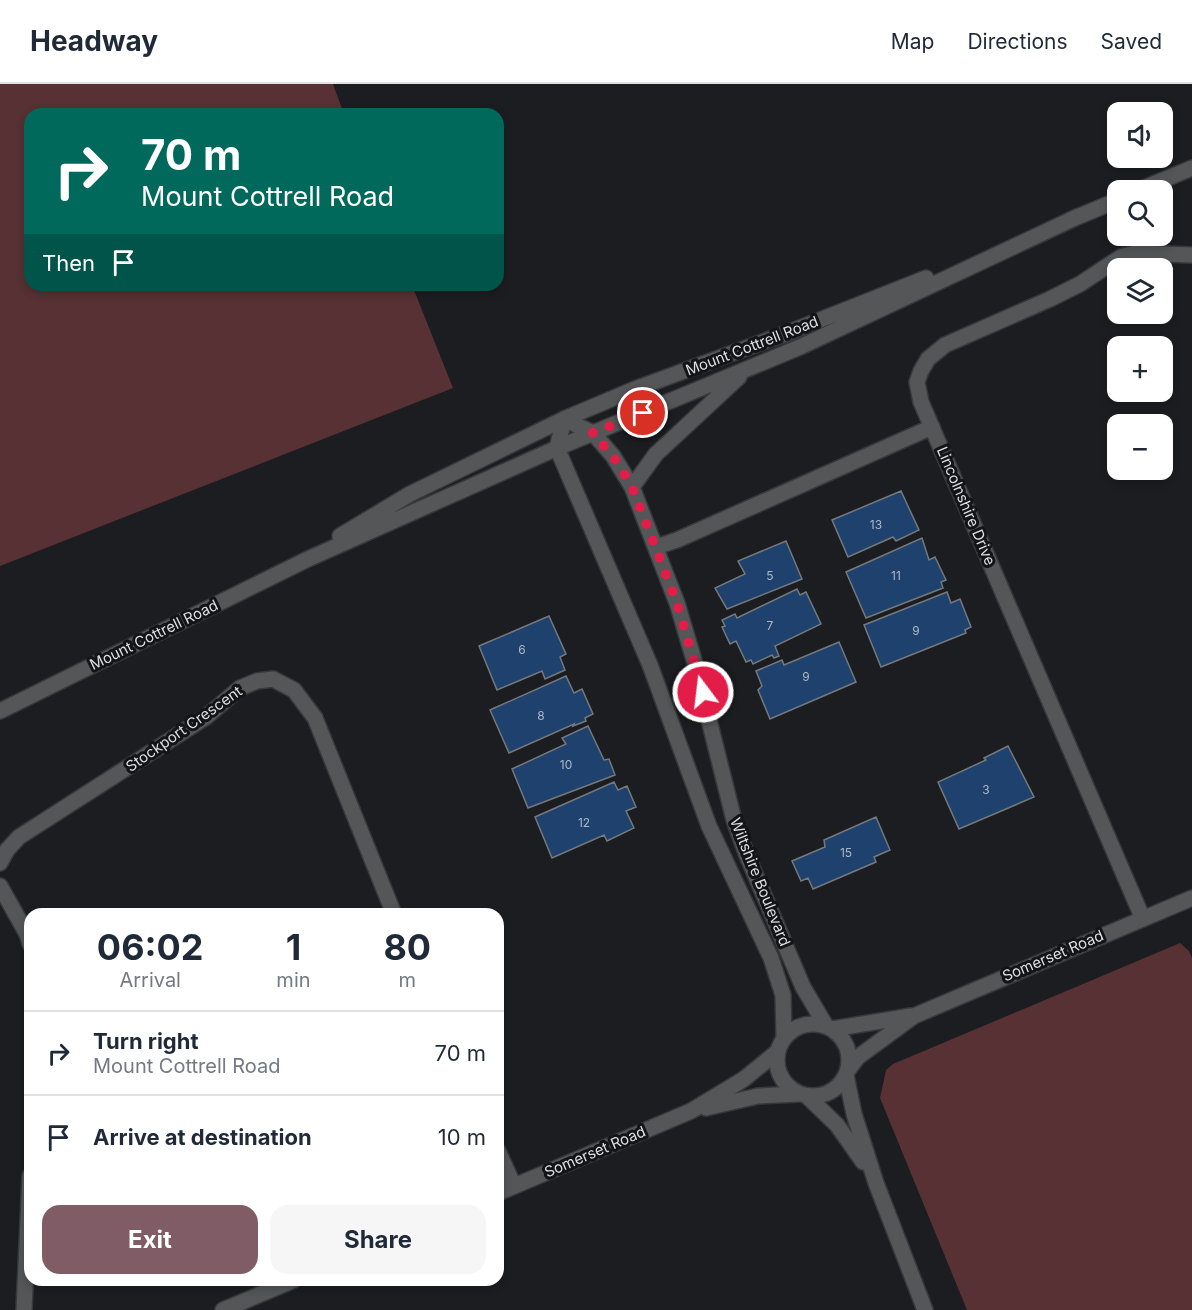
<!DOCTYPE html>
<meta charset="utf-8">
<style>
:root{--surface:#fff;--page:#f6f6f7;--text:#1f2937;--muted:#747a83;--line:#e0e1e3;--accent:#7f5c66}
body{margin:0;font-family:Inter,sans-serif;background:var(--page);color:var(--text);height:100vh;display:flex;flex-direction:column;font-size:22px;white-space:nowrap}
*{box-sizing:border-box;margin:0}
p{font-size:20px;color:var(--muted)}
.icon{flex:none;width:33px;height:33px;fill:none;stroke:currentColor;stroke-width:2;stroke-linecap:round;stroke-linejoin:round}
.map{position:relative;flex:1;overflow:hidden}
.side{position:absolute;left:24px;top:824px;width:480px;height:378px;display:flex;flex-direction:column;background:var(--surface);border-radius:18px;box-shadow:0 3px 9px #0003}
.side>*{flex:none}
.top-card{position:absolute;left:24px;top:24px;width:480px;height:183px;border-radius:18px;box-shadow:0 3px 9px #0003;background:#00695c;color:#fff;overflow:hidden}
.controls{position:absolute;left:1107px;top:18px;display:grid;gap:12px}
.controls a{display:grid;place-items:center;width:66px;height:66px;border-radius:12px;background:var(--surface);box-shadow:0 3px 9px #0003;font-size:30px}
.pin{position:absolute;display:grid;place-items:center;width:51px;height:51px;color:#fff;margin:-26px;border:3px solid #fff;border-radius:50%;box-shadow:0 2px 6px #0007}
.me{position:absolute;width:66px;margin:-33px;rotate:345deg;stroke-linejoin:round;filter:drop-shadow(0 0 4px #0008)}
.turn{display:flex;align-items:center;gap:21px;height:126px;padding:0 18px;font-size:27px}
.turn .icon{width:78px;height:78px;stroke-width:2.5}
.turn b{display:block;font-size:42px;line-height:51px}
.then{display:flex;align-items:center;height:57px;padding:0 18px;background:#0003;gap:12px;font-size:22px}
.eta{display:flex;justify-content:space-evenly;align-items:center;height:102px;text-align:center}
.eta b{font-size:36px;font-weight:700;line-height:42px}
.button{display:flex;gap:12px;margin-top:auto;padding:12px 18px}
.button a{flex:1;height:69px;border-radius:18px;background:var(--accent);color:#fff;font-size:24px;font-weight:700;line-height:69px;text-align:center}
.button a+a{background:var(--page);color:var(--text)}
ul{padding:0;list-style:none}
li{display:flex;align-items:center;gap:18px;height:84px;padding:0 18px;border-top:2px solid var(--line)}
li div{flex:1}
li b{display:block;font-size:22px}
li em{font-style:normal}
header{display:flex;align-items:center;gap:36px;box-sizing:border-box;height:84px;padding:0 30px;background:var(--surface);border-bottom:2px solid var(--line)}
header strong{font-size:28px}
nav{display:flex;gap:33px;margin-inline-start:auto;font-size:21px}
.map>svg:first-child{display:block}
.green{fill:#573133}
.building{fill:#1e416e;stroke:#76797c;stroke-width:1.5}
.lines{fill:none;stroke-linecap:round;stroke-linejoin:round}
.service-casing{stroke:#36383b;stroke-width:18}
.minor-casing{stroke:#36383b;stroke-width:18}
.tertiary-casing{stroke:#36383b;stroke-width:18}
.service{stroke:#555658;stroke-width:15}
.minor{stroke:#555658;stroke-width:15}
.tertiary{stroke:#555658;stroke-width:15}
.route{stroke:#e11d48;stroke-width:10;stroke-dasharray:0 18}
.labels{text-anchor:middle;stroke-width:6;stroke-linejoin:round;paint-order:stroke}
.number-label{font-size:12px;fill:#aeb8c4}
.street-label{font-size:15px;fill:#dedfe1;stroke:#121417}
</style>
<header>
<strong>Headway</strong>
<nav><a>Map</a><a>Directions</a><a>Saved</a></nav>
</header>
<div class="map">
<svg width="1192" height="1226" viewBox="0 0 1192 1226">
<rect width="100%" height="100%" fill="#1b1d20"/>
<path class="green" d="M0,0H333L344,30H30V201H412L453,304L0,482Z
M1180,859L1189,867L1192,874V1226H967L880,1014L886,986L893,980Z"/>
<path class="building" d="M901,407L919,446L896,457L893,453L848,473L832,436Z
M922,454L929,476L935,473L946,496L941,498L943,504L866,534L846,488Z
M786,457L802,495L727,525L715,504L745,490L738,477Z
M797,505L800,511L806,508L821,540L775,562L779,572L774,574L772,571L753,580L751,576L746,578L736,557L730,560L722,543L725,542L722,536L735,530L737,534Z
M947,508L951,519L960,515L971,543L965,546L966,549L881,583L864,541Z
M549,532L566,570L560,573L565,586L545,595L542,587L497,606L479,562Z
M839,558L856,598L770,635L758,606L762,602L756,587L782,576L784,581Z
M566,592L574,609L582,605L593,630L585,634L586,637L573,642L574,640L509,669L490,626Z
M588,642L604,676L609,675L615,691L528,724L512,685L566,660L562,654Z
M1008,662L1034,713L959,745L938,698L986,676L984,674Z
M614,698L618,706L627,702L636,723L626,727L634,744L607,757L604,751L552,774L535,733Z
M876,733L890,766L874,773L876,778L813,805L808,794L801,797L792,777L825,763L824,756Z"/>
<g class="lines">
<defs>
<path id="service" d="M656,463L677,456L932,343"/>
<path id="minor" d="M0,779L7,766L19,753L206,633L240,604L257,597L273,595L294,606L315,634L394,830
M0,802L27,850L30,860
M1143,835L921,318L917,298L921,287L928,275L945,261L1050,215L1080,200L1121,173L1135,169L1192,171
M832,945L911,932
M848,986L858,973L914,932L1192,814
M706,1024L758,1012L799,1010
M498,1067L514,1102
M498,1109L691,1027L744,995L777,968
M24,1226L30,1092
M223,1226L294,1196"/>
<path id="tertiary" d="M1139,106L1192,84
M1070,136L1118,116
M632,403L656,370L739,293
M340,452L410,410L564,335L635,305L787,249L926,194
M0,627L308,475L557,364L800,263L1079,132
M777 976a36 36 0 1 1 72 0a36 36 0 1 1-72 0Z
M784,954L783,911L771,874L709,742L650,581L557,364L564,335L593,349L613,372L632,403L677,519L694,576L734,736L746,769L803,903L826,942
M846,991L854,1030L876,1099L925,1226
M807,1012L837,1041L863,1078"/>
</defs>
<use href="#service" class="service-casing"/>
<use href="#minor" class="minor-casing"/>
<use href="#tertiary" class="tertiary-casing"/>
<use href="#service" class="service"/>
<use href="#minor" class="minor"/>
<use href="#tertiary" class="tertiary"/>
</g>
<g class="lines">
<path class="route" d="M643,329L592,349L613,372L632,403L677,519L703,608"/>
</g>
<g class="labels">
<g class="number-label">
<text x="876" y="445">13</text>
<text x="770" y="496">5</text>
<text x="896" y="496">11</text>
<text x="770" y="546">7</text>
<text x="916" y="551">9</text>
<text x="522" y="570">6</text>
<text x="806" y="597">9</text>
<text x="541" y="636">8</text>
<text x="566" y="685">10</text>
<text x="986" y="710">3</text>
<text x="584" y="743">12</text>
<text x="846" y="773">15</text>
</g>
<g class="street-label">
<text transform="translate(752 262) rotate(-21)" y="5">Mount Cottrell Road</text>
<text transform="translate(966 422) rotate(67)" y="5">Lincolnshire Drive</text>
<text transform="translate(154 551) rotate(-26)" y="5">Mount Cottrell Road</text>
<text transform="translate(184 645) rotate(-35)" y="5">Stockport Crescent</text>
<text transform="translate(760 798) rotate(68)" y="5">Wiltshire Boulevard</text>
<text transform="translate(1053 872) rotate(-23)" y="5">Somerset Road</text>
<text transform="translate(595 1068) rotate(-23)" y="5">Somerset Road</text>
</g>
</g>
</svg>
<div class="controls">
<a><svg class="icon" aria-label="sound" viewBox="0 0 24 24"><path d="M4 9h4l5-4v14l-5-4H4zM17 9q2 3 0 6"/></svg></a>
<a><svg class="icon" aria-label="search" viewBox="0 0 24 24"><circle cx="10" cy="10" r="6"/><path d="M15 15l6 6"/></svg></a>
<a><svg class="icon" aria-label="layers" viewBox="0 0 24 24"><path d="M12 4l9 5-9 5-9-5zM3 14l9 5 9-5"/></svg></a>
<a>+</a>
<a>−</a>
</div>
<div class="pin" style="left:643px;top:329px;background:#d93025"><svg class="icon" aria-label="arrive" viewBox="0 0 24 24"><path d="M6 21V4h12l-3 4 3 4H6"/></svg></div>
<svg class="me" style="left:703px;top:608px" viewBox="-20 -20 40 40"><circle r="17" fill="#e11d48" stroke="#fff" stroke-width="3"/><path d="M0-11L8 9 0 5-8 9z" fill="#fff"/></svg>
<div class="top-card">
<div class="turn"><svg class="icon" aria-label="right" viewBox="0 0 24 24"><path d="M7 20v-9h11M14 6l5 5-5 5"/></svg><div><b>70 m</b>Mount Cottrell Road</div></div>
<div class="then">Then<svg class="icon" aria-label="arrive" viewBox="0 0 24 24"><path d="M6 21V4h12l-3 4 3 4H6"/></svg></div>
</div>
<section class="side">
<div class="eta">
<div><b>06:02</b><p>Arrival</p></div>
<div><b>1</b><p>min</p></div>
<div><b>80</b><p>m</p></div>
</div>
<ul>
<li><svg class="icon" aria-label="right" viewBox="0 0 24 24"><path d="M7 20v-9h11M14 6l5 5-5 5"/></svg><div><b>Turn right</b><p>Mount Cottrell Road</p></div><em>70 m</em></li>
<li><svg class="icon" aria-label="arrive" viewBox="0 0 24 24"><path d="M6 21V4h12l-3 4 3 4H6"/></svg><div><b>Arrive at destination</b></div><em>10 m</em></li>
</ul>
<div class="button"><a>Exit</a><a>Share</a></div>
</section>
</div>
